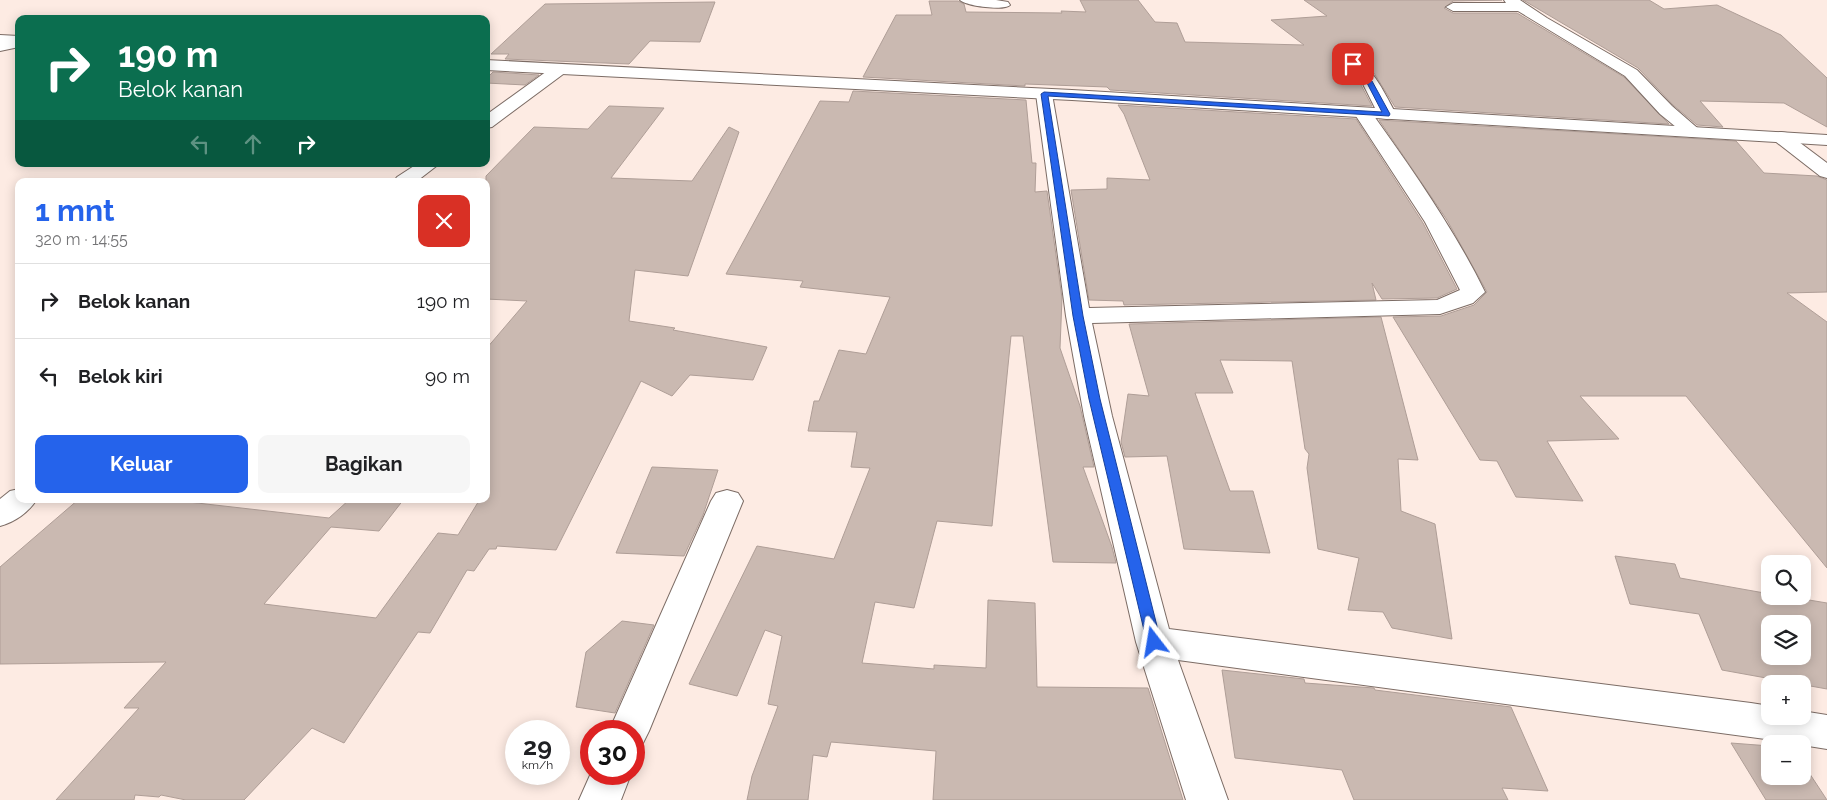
<!DOCTYPE html>
<html lang="id">
<meta charset="utf-8">
<style>
:root{--surface:#fff;--page:#f6f6f6;--text:#202124;--muted:#757577;--line:#e0e0e0;--accent:#2563eb}
body{margin:0;font-family:Raleway,sans-serif;background:var(--page);color:var(--text);height:100vh;display:flex;flex-direction:column;font-size:19px;white-space:nowrap}
*{box-sizing:border-box;margin:0}
p{font-size:16px;color:var(--muted)}
.icon{flex:none;width:28px;height:28px;fill:none;stroke:currentColor;stroke-width:2;stroke-linecap:round;stroke-linejoin:round}
.map{position:relative;flex:1;overflow:hidden}
.side{position:absolute;left:15px;top:178px;width:475px;height:325px;display:flex;flex-direction:column;background:var(--surface);border-radius:10px;box-shadow:0 2px 12px #0003}
.side>*{flex:none}
.top-card{position:absolute;left:15px;top:15px;width:475px;height:152px;border-radius:10px;box-shadow:0 2px 12px #0003;background:#0b6e4f;color:#fff;overflow:hidden}
.fabs{position:absolute;left:1761px;top:555px;display:grid;gap:10px}
.fabs a{display:grid;place-items:center;width:50px;height:50px;border-radius:10px;background:var(--surface);box-shadow:0 2px 12px #0003;font-size:25px}
.speed{position:absolute;left:505px;top:720px;display:flex;gap:10px;font-size:25px;font-weight:700;text-align:center}
.speed>*{display:grid;place-content:center;width:65px;height:65px;border-radius:50%;background:var(--surface);box-shadow:0 2px 12px #0003;line-height:1}
.speed small{font-size:12px;font-weight:400}
.speed .limit{border:8px solid #d22;background:#fff;color:#111}
.pin{position:absolute;display:grid;place-items:center;width:42px;height:42px;color:#fff;margin:-21px;border-radius:10px;box-shadow:0 2px 8px #0006}
.me{position:absolute;width:55px;margin:-28px;rotate:346deg;stroke-linejoin:round;filter:drop-shadow(0 0 4px #0008)}
.turn{display:flex;align-items:center;gap:18px;height:105px;padding:0 20px;font-size:22px}
.turn .icon{width:65px;height:65px;stroke-width:2.5}
.turn b{display:block;font-size:35px;line-height:42px}
.lanes{display:flex;align-items:center;height:48px;padding:0 20px;background:#0003;justify-content:center;gap:25px;direction:ltr}
.lanes .off{opacity:.35}
.round{display:grid;place-items:center;flex:none;width:52px;height:52px;border-radius:10px;background:var(--page)}
.summary{display:flex;align-items:center;justify-content:space-between;height:85px;padding:0 20px}
h1{font-size:30px;font-weight:700;line-height:38px;color:var(--accent)}
.cta{display:flex;gap:10px;margin-top:auto;padding:10px 20px}
.cta a{flex:1;height:58px;border-radius:10px;background:var(--accent);color:#fff;font-size:20px;font-weight:700;line-height:58px;text-align:center}
.cta a+a{background:var(--page);color:var(--text)}
ul{padding:0;list-style:none}
li{display:flex;align-items:center;gap:15px;height:75px;padding:0 20px;border-top:1px solid var(--line)}
li div{flex:1}
li b{display:block;font-size:19px}
li em{font-style:normal}
.map>svg:first-child{display:block}
.building{fill:#cab9b1;stroke:#af9e97;fill-rule:evenodd}
.lines{fill:none;stroke-linecap:round;stroke-linejoin:round}
.minor-casing{stroke:#7c6c65;stroke-width:2}
.highway-casing{stroke:#7c6c65;stroke-width:2}
.minor{fill:#fff;fill-rule:evenodd}
.highway{fill:#fff;fill-rule:evenodd}
.route{fill:#2563eb;stroke:#184099}
</style>
<div class="map">
<svg width="1827" height="800" viewBox="0 0 1827 800">
<rect width="100%" height="100%" fill="#fdebe3"/>
<path class="building" d="M1080,0H1138L1155,22L1177,23L1185,42L1304,45L1271,20L1327,16L1304,0H1502L1453,1L1444,8L1453,13H1517L1624,77L1669,124L1395,107L1374,73L1361,61L1354,57L1347,59L1343,64L1361,85L1372,106L1110,90L1107,87L1025,84V86L863,77L896,15H932L929,1H958L964,4L966,12L1062,13L1061,11L1086,12Z
M1523,0H1649L1664,9L1717,5L1781,35L1827,78V127L1784,103L1700,101L1723,127L1697,125L1673,105L1638,68Z
M715,2L700,42L650,41L629,64L505,59L509,54H491L545,4Z
M493,72L539,75L525,85L486,83V79Z
M853,91L1026,100L1032,163H1036L1035,192L1047,191L1062,298L1060,348L1080,406L1094,467H1083L1112,547L1116,563L1053,562L1023,336H1011L992,526L937,521L914,608L875,602L862,663L934,669V665L986,668L988,600L1035,603L1037,687L1148,688L1183,800H933L936,751L831,742L827,757L813,755L808,800H747L752,776L778,706L768,704L782,636L765,630L737,696L689,684L757,546L834,559L870,468L851,467L857,432L808,431L814,401H819L839,350L866,354L890,297L800,287L803,281L726,274L820,101L849,102Z
M1118,105L1356,119L1423,223L1457,289L1437,298L1382,299L1372,283L1376,300L1124,305L1123,301L1089,300L1071,190L1107,189V178L1150,180L1124,114Z
M609,106L664,108L611,178L692,181L729,127L739,132L688,276L635,270L629,321L675,328L673,330L767,347L753,380L690,375L672,396L641,381L556,550L497,546L496,549H489L474,571L467,570L430,633L418,632L344,743L312,728L244,800H186L161,795L159,797L135,795L134,800H56L139,708H124L166,662L0,664V567L79,499H162L329,518L350,499H404L379,531L331,527L264,604L376,618L438,533L458,535L480,499H486V349L527,301L486,299V176L534,127L588,129Z
M1379,120L1736,141L1764,173L1817,176L1827,180V292L1787,293L1827,322V568L1686,396H1580L1619,439L1547,441L1583,501L1516,497L1497,461L1480,460L1393,317L1441,316L1474,305L1487,292L1447,220Z
M1381,317L1418,460L1398,459L1401,511L1435,524L1452,639L1392,628L1383,612L1348,610L1359,558L1318,549L1307,468L1309,454L1305,449L1292,361L1220,360L1233,393H1195L1230,491H1253L1270,553L1184,549L1167,456L1125,457L1121,442L1128,394L1149,396L1129,324Z
M652,467L718,470L703,515L684,556L616,553Z
M1615,556L1675,564L1680,578L1770,594V596H1785L1827,603V689L1722,670L1699,614L1630,604ZM1770,624H1802V656H1770Z
M622,621L654,625L615,713L576,707L586,652Z
M1222,670L1304,679L1305,683L1374,688L1375,690L1511,707L1548,791L1502,788L1508,800H1354L1342,770L1235,758Z
M1731,743L1770,746V776H1802V762L1827,800H1766Z"/>
<g class="lines">
<defs>
<path id="minor" d="M960,0H996L1008,2L1010,5C1004,11 966,6 960,0Z
M1504,0H1520L1547,18L1637,70L1672,106L1702,132L1699,136L1693,137L1687,136L1660,114L1625,76L1518,11H1453L1446,7L1453,3H1506Z
M19,38V47L0,51V42Z
M1353,59C1372,64 1387,98 1396,114L1393,118L1387,119L1381,118L1378,114L1363,84L1345,64L1348,61Z
M560,64L566,66L568,69L566,72L492,127L486,128V115L554,66Z
M1044,89L1050,90L1052,94L1089,308L1437,300L1460,290L1425,222L1354,113L1357,109L1363,108L1369,109C1411,168 1453,227 1485,292L1473,303L1440,314L1092,323L1112,416L1169,629L1751,703L1770,706V716H1802V711L1827,715V749L1802,745V744L1178,660L1228,800H1186L1136,642L1084,416L1066,316L1036,94L1038,90Z
M1781,132L1787,133L1827,163V178L1820,176L1775,141L1772,137L1775,133Z
M417,164H439L417,181H394L397,177Z
M19,489V499H37C29,512 15,522 0,526V499L10,491Z
M727,490L738,493L743,501L649,731L643,743L634,747V731H609L711,501L716,493Z
M591,773L631,774L621,800H579Z"/>
<path id="highway" d="M0,35L19,36V44L0,43Z
M486,60L1072,90L1827,135V145L1072,100L486,70Z"/>
</defs>
<use href="#minor" class="minor-casing"/>
<use href="#highway" class="highway-casing"/>
<use href="#minor" class="minor"/>
<use href="#highway" class="highway"/>
</g>
<path class="route" d="M1353,62L1372,81L1390,114L1389,116L1048,96L1083,316L1100,399L1161,642L1159,647L1154,648L1148,647L1089,399L1073,316L1041,94L1044,92L1382,112L1367,83L1350,64Z"/>
</svg>
<div class="fabs">
<a><svg class="icon" aria-label="search" viewBox="0 0 24 24"><circle cx="10" cy="10" r="6"/><path d="M15 15l6 6"/></svg></a>
<a><svg class="icon" aria-label="layers" viewBox="0 0 24 24"><path d="M12 4l9 5-9 5-9-5zM3 14l9 5 9-5"/></svg></a>
<a>+</a>
<a>−</a>
</div>
<div class="speed"><div>29<small>km/h</small></div><div class="limit">30</div></div>
<div class="pin" style="left:1353px;top:64px;background:#d93025"><svg class="icon" aria-label="arrive" viewBox="0 0 24 24"><path d="M6 21V4h12l-3 4 3 4H6"/></svg></div>
<svg class="me" style="left:1154px;top:642px" viewBox="-20 -20 40 40"><path d="M0-17L14 15 0 8-14 15z" fill="#2563eb" stroke="#fff" stroke-width="4"/></svg>
<div class="top-card">
<div class="turn"><svg class="icon" aria-label="right" viewBox="0 0 24 24"><path d="M7 20v-9h11M14 6l5 5-5 5"/></svg><div><b>190 m</b>Belok kanan</div></div>
<div class="lanes"><svg class="icon off" aria-label="left" viewBox="0 0 24 24"><path d="M17 20v-9H6M10 6l-5 5 5 5"/></svg><svg class="icon off" aria-label="ahead" viewBox="0 0 24 24"><path d="M12 20V5M6 11l6-6 6 6"/></svg><svg class="icon" aria-label="right" viewBox="0 0 24 24"><path d="M7 20v-9h11M14 6l5 5-5 5"/></svg></div>
</div>
<section class="side">
<div class="summary"><div><h1>1 mnt</h1><p>320 m · 14:55</p></div><a class="round" style="background:#d93025;color:#fff"><svg class="icon" aria-label="close" viewBox="0 0 24 24"><path d="M6 6l12 12M18 6L6 18"/></svg></a></div>
<ul>
<li><svg class="icon" aria-label="right" viewBox="0 0 24 24"><path d="M7 20v-9h11M14 6l5 5-5 5"/></svg><div><b>Belok kanan</b></div><em>190 m</em></li>
<li><svg class="icon" aria-label="left" viewBox="0 0 24 24"><path d="M17 20v-9H6M10 6l-5 5 5 5"/></svg><div><b>Belok kiri</b></div><em>90 m</em></li>
</ul>
<div class="cta"><a>Keluar</a><a>Bagikan</a></div>
</section>
</div>
